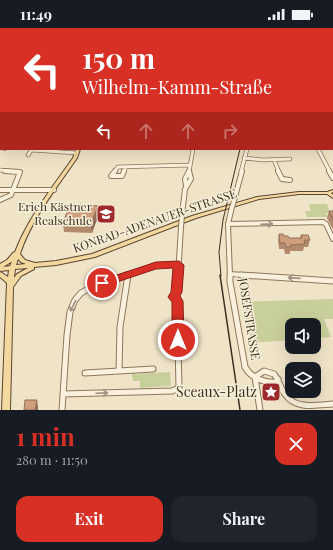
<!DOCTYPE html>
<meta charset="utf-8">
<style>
:root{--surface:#171b24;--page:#20242c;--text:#f1f3f6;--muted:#9ea1a6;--accent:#d93025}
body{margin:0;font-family:"Playfair Display",serif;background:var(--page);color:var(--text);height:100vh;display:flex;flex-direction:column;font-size:15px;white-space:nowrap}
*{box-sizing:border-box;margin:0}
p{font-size:13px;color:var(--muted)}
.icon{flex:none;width:22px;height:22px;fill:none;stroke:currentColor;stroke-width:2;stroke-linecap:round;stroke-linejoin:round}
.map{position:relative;height:382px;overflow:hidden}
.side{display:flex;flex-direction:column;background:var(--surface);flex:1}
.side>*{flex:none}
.guide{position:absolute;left:0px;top:0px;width:333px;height:122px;box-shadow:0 4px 16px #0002;background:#d93025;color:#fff;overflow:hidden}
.controls{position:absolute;left:285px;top:290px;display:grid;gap:8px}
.controls a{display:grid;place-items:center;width:36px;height:36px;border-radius:8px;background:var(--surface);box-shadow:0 4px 16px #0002;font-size:20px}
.pin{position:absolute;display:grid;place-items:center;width:34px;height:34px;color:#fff;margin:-17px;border:2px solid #fff;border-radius:50%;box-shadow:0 1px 4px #0007}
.me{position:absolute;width:44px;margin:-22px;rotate:0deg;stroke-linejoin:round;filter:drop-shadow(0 0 3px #0008)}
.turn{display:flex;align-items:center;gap:14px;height:84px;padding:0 16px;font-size:18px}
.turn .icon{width:52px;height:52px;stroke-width:2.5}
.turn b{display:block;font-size:28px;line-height:34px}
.lanes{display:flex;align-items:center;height:38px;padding:0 16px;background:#0003;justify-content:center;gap:20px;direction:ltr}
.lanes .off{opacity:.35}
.round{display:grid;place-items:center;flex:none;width:42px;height:42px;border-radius:12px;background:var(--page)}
.overview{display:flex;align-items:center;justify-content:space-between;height:68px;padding:0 16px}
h1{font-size:24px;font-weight:700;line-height:30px;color:var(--accent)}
.cta{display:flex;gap:8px;margin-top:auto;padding:8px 16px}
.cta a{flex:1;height:46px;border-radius:12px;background:var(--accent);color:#fff;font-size:16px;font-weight:700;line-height:46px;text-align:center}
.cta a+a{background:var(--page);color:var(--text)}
.status{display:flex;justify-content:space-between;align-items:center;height:28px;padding:0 20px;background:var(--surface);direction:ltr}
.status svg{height:11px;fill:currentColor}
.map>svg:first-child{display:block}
.green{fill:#c9cf9b}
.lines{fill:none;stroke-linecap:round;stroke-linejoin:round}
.minor-far3-casing{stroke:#8d765c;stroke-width:3.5}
.minor-far2-casing{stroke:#8d765c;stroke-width:4.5}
.minor-far1-casing{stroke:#8d765c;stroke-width:6}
.minor-casing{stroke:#8d765c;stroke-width:7}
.major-casing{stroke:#5b4430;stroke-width:2}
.minor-far3{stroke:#faf1dc;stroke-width:2.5}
.minor-far2{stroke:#faf1dc;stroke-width:3}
.minor-far1{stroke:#faf1dc;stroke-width:4}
.minor{stroke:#faf1dc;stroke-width:5}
.major{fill:#f3d9a0;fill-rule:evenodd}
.tram-far1{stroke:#3d2e20;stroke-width:1}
.tram{stroke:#3d2e20;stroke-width:1.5}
.rail-casing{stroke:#3d2e20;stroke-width:2}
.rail{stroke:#f7eed8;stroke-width:1;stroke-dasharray:2;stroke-linecap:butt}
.minor-bridge-casing{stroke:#8d765c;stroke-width:6;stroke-linecap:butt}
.minor-bridge{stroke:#faf1dc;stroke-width:4}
.wall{fill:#b2896c}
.shaded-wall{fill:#916f58}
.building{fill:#cf9f7d;stroke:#916f58}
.oneway{stroke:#9c907e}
.route{fill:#d93025;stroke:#8d1f18}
.labels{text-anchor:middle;stroke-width:3;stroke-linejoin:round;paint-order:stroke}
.poi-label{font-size:12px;fill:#3d2e20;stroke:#f7eed8;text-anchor:end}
.street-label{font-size:12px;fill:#3d2e20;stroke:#f7eed8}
.near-poi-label{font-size:14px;fill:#3d2e20;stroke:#f7eed8;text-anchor:end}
</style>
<div class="status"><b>11:49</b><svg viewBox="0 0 49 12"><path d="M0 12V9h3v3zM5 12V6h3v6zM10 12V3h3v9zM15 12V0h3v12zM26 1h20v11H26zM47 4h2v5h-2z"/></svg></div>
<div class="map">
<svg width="333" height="382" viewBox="0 0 333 382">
<rect width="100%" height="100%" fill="#f0e4c8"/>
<path class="green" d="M309,176H327L330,185H326L328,189H307L305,183H311Z
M333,271V291H324L331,309L314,310V297H292V312L249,315L241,274Z
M170,344L171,358L140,360V353H133L132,346Z"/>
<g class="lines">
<defs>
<path id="minor-far3" d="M149,0L152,1
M0,2L2,0"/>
<path id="minor-far2" d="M0,89L1,87
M318,121L330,144
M32,122L77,125
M28,127L32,121
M244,130L263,132L290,131
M274,132L279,144
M0,142L15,144
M114,144L118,139L190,137
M124,144L126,139
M189,144L193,121
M241,144L247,121"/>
<path id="minor-far1" d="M115,143L111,148H122L124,143
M278,143L282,151L290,152
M329,143L333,150
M186,158L185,151L189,143
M0,162H54
M235,169L242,143
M0,172L11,167L20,144L5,143
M182,187L185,161L191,151L189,143
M228,196L323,194L326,196L333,211
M230,246L256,248
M123,248L156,237H179
M128,248V246
M178,248L181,199
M230,248L228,196L231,183"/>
<path id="minor" d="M230,247V254L245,339C251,350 264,355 276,354L278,351
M241,247L333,253
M119,343L120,299L128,247
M85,345L153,341
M63,366L172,363L179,360L177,273L174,269L177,264L178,247
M62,382L67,307L70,284L75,272L81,265L90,260L126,247
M260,382L255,349L264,343L274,346C279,352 280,360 285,366C295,382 317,377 333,376"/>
<path id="major" d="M127,0H130L129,1H126Z
M76,121H80L77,130C57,159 31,192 20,226L25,232L35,235L56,233L92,226L192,188L257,169L299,164H327L333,162V164L331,165L333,167V170L327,166H299L259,171L196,190L95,229L56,237L34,239V241L21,248L13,259L10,382H2L7,255L0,249V244L2,245L8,249L9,242L0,243V236L7,232L13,225L15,224C28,190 52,160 73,130ZM18,231L21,234L26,236L16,237ZM12,233L10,238L3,239L11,234ZM28,240L17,246L14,250L15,241Z"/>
</defs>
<use href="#minor-far3" class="minor-far3-casing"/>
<use href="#minor-far2" class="minor-far2-casing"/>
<use href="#minor-far1" class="minor-far1-casing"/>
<use href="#minor" class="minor-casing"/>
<use href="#major" class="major-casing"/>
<use href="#minor-far3" class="minor-far3"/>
<use href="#minor-far2" class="minor-far2"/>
<use href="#minor-far1" class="minor-far1"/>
<use href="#minor" class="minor"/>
<use href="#major" class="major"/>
<path class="tram-far1" d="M221,248L219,224L223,192L240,121"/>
<path class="tram" d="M220,247L240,382"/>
<defs>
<path id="rail" d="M155,0L158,1
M164,0L167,1
M278,1L280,0"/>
</defs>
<use href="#rail" class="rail-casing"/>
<use href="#rail" class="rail"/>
<defs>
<path id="minor-bridge" d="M231,183L235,169
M181,199L182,187"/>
</defs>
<use href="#minor-bridge" class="minor-bridge-casing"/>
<use href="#minor-bridge" class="minor-bridge"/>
</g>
<path class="wall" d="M0,104H1V121H8L6,123L0,122Z
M98,178L99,186L92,205L64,204L63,195Z
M329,183H333V200H332L327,190Z
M279,206L289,210H300L301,207L310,212L308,219H304L303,223H290V226H285L284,221H279L278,212Z"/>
<path class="shaded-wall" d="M0,21H1V26L0,28Z
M98,178L99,186L92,205L91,196Z
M37,372L38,379V382H35Z"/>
<path class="building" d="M0,104H1V115H0Z
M70,176L98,178L91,196L63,195Z
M329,183H333V192Z
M279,206H283L284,208H288L289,210H302L301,207H308L310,212H304L305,216L290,217L291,219H286L285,215H280Z
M25,372H37L35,382H24Z"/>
<defs><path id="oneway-shaft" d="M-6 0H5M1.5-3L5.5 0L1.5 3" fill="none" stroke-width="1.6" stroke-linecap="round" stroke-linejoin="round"/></defs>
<g class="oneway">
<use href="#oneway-shaft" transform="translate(267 196) rotate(-2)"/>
<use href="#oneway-shaft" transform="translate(294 250) rotate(-176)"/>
<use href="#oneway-shaft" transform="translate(73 278) rotate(117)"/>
<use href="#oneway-shaft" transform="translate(102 365) rotate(-2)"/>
</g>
<path class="route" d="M179,233L184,237L182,264L180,268L183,273L184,312L182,315L178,317L173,315L172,312V274L168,269L171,264L173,240L156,241L102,259L99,258L97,255L99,253L156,234Z"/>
<defs>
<symbol id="school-square" viewBox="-11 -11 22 22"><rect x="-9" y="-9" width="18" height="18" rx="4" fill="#9e2a2b" stroke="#f7eed8"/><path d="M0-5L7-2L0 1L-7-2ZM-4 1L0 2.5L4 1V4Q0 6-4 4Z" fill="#fff"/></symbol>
<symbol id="sight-square" viewBox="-11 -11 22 22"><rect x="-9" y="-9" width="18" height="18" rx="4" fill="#9e2a2b" stroke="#f7eed8"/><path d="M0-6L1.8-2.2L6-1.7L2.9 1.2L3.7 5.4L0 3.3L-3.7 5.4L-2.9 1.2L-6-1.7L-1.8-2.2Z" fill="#fff"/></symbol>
</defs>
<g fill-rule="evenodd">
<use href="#school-square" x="95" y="175" width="22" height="22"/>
<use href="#sight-square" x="260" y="353" width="22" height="22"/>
</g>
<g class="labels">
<g class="poi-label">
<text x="92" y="183">Erich Kästner<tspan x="92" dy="14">Realschule</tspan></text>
</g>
<g class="street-label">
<text transform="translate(155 193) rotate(-19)" y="4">KONRAD-ADENAUER-STRASSE</text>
<text transform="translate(249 291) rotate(81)" y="4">JOSEFSTRASSE</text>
</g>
<g class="near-poi-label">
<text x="257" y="369">Sceaux-Platz</text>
</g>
</g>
</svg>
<div class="controls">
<a><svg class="icon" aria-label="sound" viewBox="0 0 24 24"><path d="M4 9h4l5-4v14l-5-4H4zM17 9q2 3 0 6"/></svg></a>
<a><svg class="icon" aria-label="layers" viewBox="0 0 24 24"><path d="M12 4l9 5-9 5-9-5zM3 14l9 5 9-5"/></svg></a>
</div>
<div class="pin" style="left:102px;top:255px;background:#d93025"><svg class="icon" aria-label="arrive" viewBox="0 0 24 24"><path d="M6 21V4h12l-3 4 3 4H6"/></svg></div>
<svg class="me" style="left:178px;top:312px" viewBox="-20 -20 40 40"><circle r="17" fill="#d93025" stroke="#fff" stroke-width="3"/><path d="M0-11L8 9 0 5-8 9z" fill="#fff"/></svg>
<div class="guide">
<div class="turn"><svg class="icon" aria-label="left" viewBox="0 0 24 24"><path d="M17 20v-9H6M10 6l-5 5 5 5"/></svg><div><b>150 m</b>Wilhelm-Kamm-Straße</div></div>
<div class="lanes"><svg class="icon" aria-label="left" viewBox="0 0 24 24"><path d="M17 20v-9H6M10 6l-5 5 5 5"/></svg><svg class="icon off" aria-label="ahead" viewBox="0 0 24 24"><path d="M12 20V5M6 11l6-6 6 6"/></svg><svg class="icon off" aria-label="ahead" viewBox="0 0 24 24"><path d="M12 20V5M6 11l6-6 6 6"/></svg><svg class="icon off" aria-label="right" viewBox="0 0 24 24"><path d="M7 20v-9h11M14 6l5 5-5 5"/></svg></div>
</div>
</div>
<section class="side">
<div class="overview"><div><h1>1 min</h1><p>280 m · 11:50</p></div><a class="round" style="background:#d93025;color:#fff"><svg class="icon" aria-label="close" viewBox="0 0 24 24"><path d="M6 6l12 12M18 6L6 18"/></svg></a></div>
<div class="cta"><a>Exit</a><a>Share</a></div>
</section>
